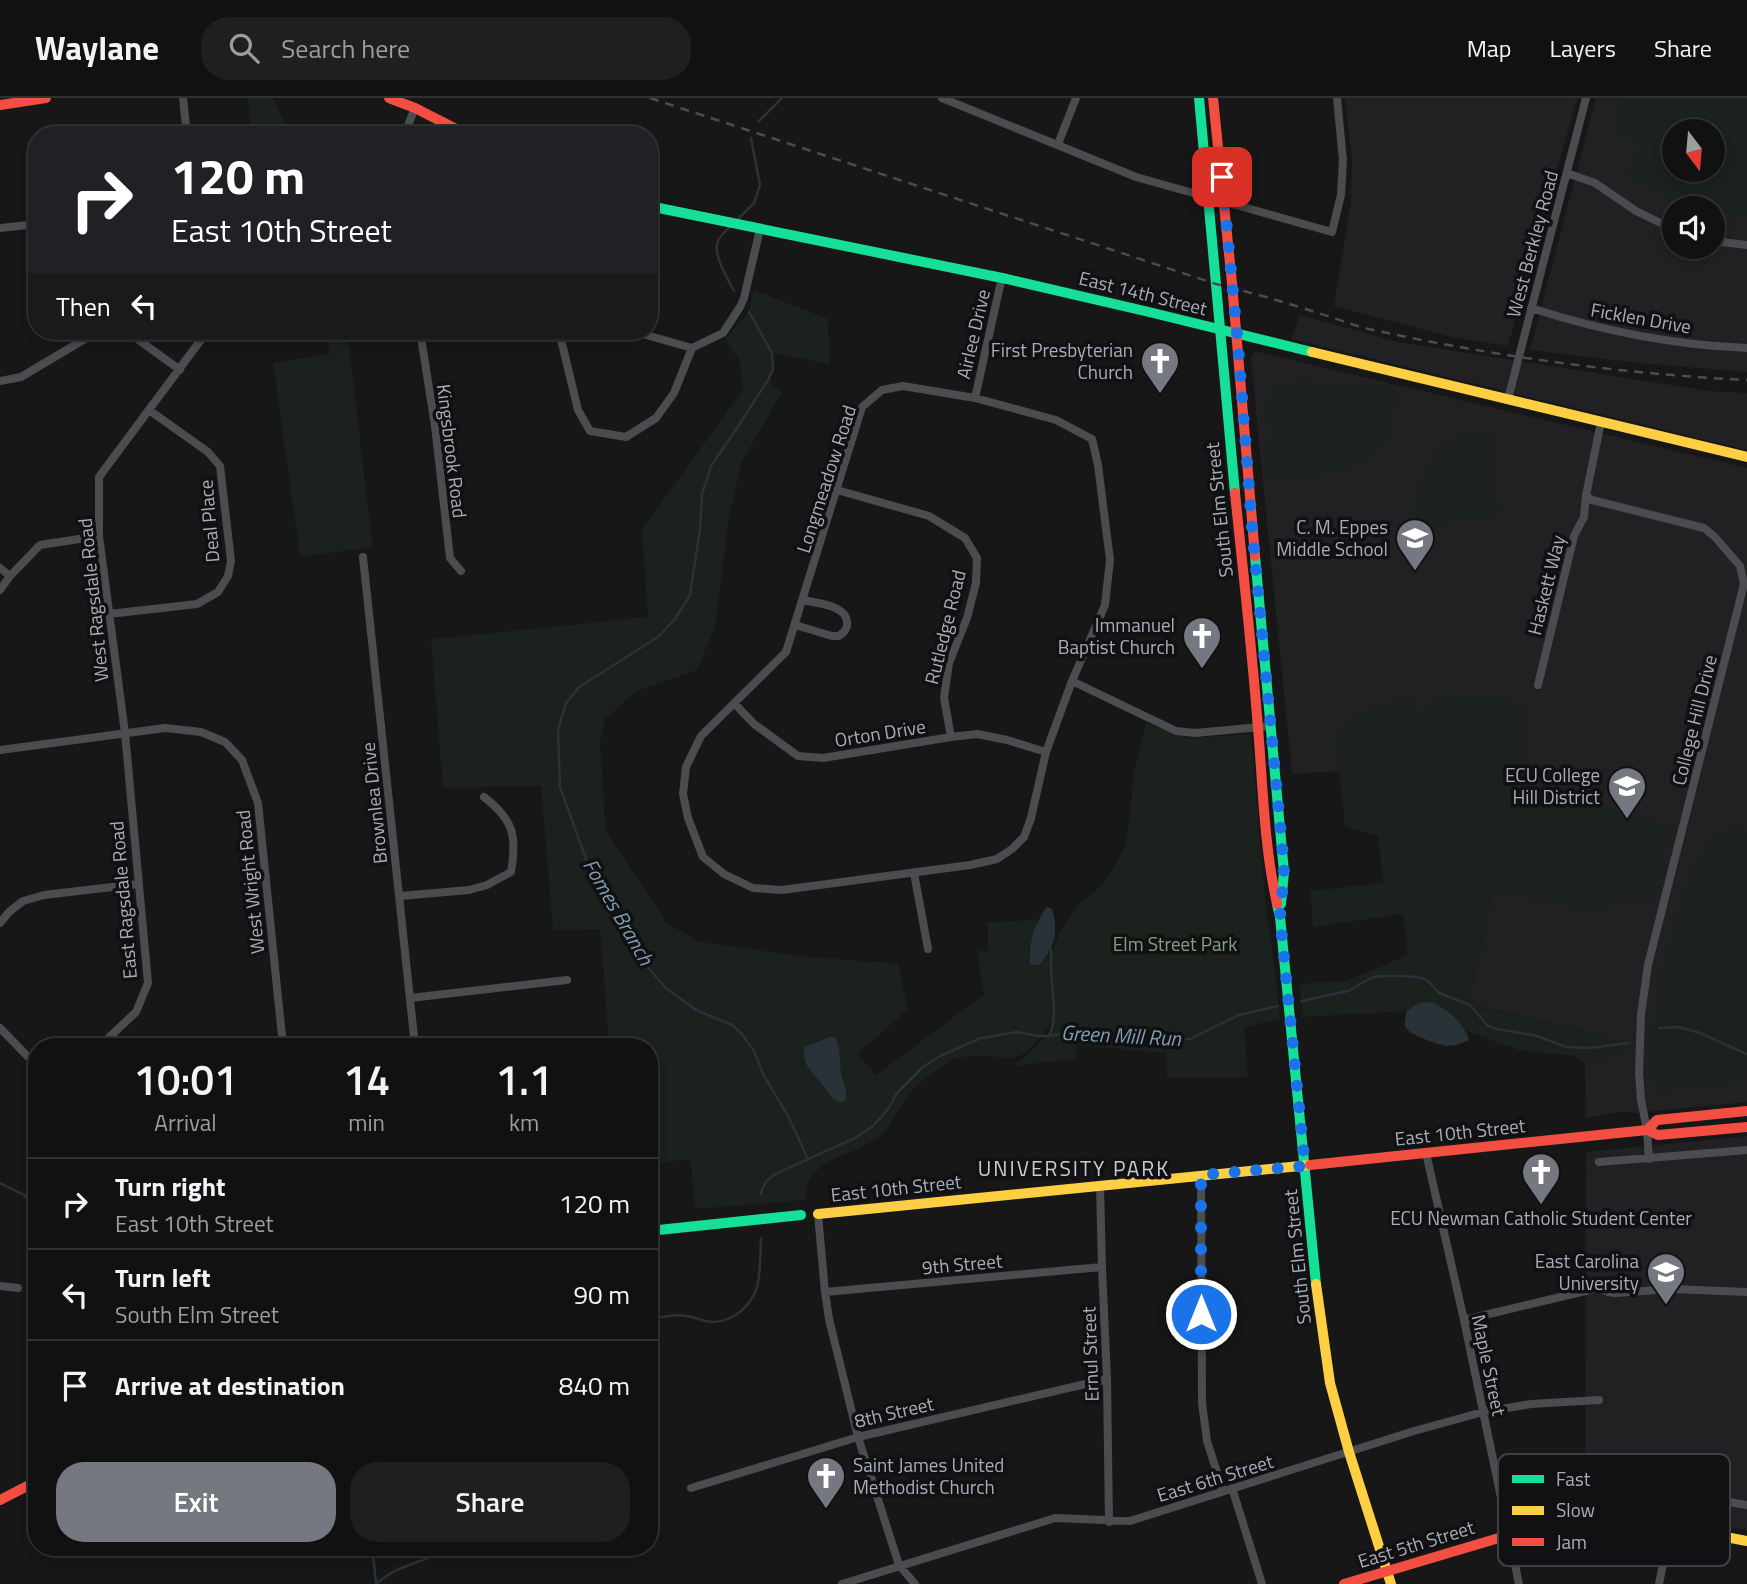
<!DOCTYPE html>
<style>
:root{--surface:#111;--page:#1e1f1f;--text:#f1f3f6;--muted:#9c9d9f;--line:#303131;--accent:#757880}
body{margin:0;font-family:"Titillium Web",sans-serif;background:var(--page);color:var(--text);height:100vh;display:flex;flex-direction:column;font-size:26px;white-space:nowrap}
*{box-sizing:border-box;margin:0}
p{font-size:23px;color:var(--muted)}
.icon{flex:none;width:38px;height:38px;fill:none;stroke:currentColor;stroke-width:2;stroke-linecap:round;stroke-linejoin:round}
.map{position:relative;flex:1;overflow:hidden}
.details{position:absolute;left:28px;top:940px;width:630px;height:518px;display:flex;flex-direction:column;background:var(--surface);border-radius:28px;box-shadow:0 4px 10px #0003,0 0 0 2px var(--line)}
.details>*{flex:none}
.guide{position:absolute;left:28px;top:28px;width:630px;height:214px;border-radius:28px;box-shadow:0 4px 10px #0003,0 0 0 2px var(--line);background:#202124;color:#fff;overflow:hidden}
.needle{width:46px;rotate:164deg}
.buttons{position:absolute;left:1662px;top:21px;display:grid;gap:14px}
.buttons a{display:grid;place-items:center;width:63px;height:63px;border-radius:50%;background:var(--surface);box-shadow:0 4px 10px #0003,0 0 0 2px var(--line);font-size:35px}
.pin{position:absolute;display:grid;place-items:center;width:60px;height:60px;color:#fff;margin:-30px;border-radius:14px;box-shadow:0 4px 10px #0006}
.me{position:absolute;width:77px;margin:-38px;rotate:0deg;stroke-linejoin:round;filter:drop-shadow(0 0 5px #0008)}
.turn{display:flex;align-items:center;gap:24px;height:147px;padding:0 28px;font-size:32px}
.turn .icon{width:91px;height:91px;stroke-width:2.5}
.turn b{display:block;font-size:49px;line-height:60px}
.then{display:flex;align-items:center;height:66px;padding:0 28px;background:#0003;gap:14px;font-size:26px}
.eta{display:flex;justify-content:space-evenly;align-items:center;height:119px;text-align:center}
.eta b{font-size:42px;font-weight:600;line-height:49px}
.button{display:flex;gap:14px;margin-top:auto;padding:14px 28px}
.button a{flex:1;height:80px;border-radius:28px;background:var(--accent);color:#fff;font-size:28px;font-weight:600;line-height:80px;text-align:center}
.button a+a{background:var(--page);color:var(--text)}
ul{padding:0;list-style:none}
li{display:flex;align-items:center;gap:21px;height:91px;padding:0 28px;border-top:2px solid var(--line)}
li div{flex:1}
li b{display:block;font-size:26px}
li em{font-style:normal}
header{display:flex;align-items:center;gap:42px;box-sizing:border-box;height:98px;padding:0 35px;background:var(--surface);border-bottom:2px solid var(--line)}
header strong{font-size:33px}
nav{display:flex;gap:38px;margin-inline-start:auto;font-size:24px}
.search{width:490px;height:63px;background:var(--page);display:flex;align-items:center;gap:18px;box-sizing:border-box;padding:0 24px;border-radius:28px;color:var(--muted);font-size:26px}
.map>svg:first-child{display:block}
.built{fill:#212124;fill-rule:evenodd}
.green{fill:#1b211c;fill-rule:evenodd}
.water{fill:#2a3239}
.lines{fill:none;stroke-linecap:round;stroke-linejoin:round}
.stream{stroke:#2a3239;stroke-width:2.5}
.street{stroke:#4b4c50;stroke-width:8}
.fast{stroke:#16e098;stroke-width:10}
.slow{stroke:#ffcf43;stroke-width:10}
.jam{stroke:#f24e42;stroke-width:10}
.rail{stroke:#4b4c4f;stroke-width:2.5;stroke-dasharray:9 7;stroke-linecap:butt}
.route{stroke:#1a73e8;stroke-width:12;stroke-dasharray:0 21.6}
.labels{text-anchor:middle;stroke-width:7;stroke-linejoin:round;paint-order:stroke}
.street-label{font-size:19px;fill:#a8adb8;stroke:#111113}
.poi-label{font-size:19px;fill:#a8adb8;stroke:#111113;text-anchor:end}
.park-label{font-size:19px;fill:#7fa381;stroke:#111113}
.water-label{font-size:21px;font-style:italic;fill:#7f9bb3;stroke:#111113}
.neighbourhood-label{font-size:21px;letter-spacing:2px;fill:#c9ccd4;stroke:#111113}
.key{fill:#111113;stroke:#3e4045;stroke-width:2}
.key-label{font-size:19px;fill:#a8adb8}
</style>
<header>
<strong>Waylane</strong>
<div class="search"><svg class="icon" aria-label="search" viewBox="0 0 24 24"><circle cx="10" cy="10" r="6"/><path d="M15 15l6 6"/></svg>Search here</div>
<nav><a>Map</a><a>Layers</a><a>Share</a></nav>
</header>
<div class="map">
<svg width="1747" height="1486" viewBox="0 0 1747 1486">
<rect width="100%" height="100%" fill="#171717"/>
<path class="built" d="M1345,0H1577L1508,248L1451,239L1334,208L1351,104L1352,61Z
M1596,0H1747V274L1639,265L1530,252ZM1675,33H1713V72H1675ZM1675,110H1713V149H1675Z
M1300,217L1398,244L1709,293L1747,295V352L1291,241Z
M1254,253L1747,370V1004L1635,1015L1625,1013L1586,1020L1584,932L1480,909L1470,899L1493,794L1339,673L1292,676L1251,261Z
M1747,1038V1432L1678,1419L1615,1416L1585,1417L1586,1054Z"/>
<path class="green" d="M248,0H273L291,37H251Z
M1617,0H1747V120L1715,114L1713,113V110C1683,110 1650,92 1626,75L1642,55L1630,43L1618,26L1624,23ZM1675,33H1713V72H1675Z
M754,192L828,221L830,266L772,255L773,271L768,282L782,295L742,363L729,419L715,529L697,572L637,593L606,620L600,645L606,734L667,825L700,844L800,858L898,866L908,911L858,956L876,977L984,896L977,853H988L987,824L1038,822L1028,852L1030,866L1046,860L1051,851L1053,852L1060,833L1078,808L1105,783L1126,748L1134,673L1146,625L1187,640L1251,636L1266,811L1275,872L1280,921L1244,929L1248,979H1167L1166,955L1078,947L1074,961L1012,968C1029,959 1040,944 1053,929V922C1046,930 1032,951 1025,955C1010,963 998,958 983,958C971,957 957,959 947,965C928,976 911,991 900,1009C894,1018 891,1029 883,1036C864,1053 822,1059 810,1081C806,1087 806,1095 805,1102L695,1111L690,1061L649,1066V948H609L600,831L553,832L541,688L443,690L431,541L648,519L642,431L743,292L739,262L725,241L749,214Z
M327,233H347L373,449L300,459L273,265L330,256Z
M1295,280H1308L1316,285L1394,291C1392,304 1393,322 1388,334C1367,375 1312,383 1271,379L1272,329L1267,323V307L1273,301L1272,290L1279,285H1290Z
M1489,332L1497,415L1492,420L1414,428C1417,401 1425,358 1451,343C1462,336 1476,335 1489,332Z
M1473,595L1512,603L1529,616L1522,650L1527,691L1670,726L1651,805L1629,800L1622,806L1587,812L1493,794L1470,899L1482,902L1481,910L1602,936L1616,942L1622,960L1583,963L1574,958L1518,952L1467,933L1439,907L1418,905L1407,913L1303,919L1299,886L1346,883L1408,857L1403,816L1313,829L1310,793L1383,785L1378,738L1345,728L1336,647L1339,633L1356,616L1379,606L1412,600L1416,613L1434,608L1431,599L1443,596Z
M1739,726L1747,736V976L1742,983L1657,995L1653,946L1660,886L1693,768C1701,747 1721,738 1739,726Z"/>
<path class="water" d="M1047,809L1052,811C1059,834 1055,850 1039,867H1030C1028,844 1034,827 1047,809Z
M1431,904C1447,910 1465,926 1469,942C1462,945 1455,948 1447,948C1439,947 1410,937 1406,930C1403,925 1406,918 1407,913L1418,905Z
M830,939H835C841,949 839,962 841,974C842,984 848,991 846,1002C841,1004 841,1005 836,1002C830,1000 828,994 824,989C815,976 800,967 805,949Z"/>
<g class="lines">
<path class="stream" d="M759,23L782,0
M737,122L754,105L760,87L751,40
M730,129C726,133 720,138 718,143C712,156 728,181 734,193
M749,214L772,255L773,271L768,282L735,333L711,368L702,396L700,431L690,497L675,521L658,539L579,589L566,605L558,632L560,689L587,764L607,792L620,814L630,838L649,871L666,890L696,912L732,927L741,935L754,953L763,976L788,1018L808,1061
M1301,903L1348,893L1371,880L1381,878H1406L1422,880L1428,883L1439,895L1470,907L1488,928L1497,931L1537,938L1566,949L1590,950L1628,945
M1659,930L1679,929L1700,935L1747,956
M1049,938C1059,916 1051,892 1051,868C1051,862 1052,857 1051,851
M0,1085L24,1097L37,1114
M761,1096C763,1086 767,1082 775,1076L855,1040L873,1028L889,1010L896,996L923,969L940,958L981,940L1017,934L1038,938H1049L1080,933L1116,939L1165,943L1190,941L1239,917L1278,908
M649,1222C662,1219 674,1216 687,1218C695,1219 704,1224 713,1224C733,1224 751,1208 757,1189C761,1174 760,1156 761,1140
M372,1449L376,1484
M376,1486C393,1472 401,1470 420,1463C431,1460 441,1454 451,1449"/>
<path class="street" d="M183,0L187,37
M942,0L1136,79L1332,134L1341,97L1343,62L1337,0
M404,37L415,10
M1058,46L1076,0
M1567,75L1595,85L1636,113L1675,132
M0,130L37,126
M1713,143L1747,147
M1531,210C1602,233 1673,247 1747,250
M114,233L132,237L180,272
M420,233L435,328L450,460L461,473
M559,233L578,312L590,333L626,339L656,320L674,295L692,250L723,235L740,209L744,200L760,131
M632,233L692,250
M0,283L21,279L95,235L109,233
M903,288L975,300L1056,322L1092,341L1098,367L1110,462L1105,507L1072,583L1046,654L1031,720L1024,739L1012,751L997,761L970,767L782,792L753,790L724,776L703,759L688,720L683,696L686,669L701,638L786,554L862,309L882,292Z
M975,300L1002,179
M1508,301L1586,0
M1601,324L1586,397L1592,402L1704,430L1715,439L1740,468L1744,486L1648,867L1641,916L1639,975L1641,1002L1647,1032L1649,1061
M837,392L929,418L965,440L977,460L976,485L967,520L949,565L944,600L951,639
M363,459L415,948
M0,470L10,478
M0,492L10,478L40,447L99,438
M109,516L197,506L218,494L228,478L231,463L220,368L208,354L149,312
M795,527L832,538H839C844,534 848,531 847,524C846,507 816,505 803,502
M1072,583L1176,633L1195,635L1271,628
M1538,587L1574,438L1584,419L1586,397
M735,606L754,626L798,658L823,660L951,639L977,636L1007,642L1046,654
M0,652L165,630L201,634L225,644L242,662L258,705L283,948
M914,775L928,851
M400,798L469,792L487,787L511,774C517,738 514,722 484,699
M0,825L9,814L23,803L44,797L138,786
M410,900L567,882
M0,930L37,968
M100,948L136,914L148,885L125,635L99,438V379L206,235V233
M1426,1055L1464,1222L1519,1486
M1599,1064L1747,1052
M1201,1077L1202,1305L1207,1343L1223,1393
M1100,1088L1102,1169L1107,1281L1109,1424
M818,1116L825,1194L829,1221L858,1339L899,1467L915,1486
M0,1188L18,1190
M825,1194L1102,1169
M1464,1222L1598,1190L1608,1194L1615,1195L1672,1191L1747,1194
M691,1390L858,1339L1107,1281
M1232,1390L1262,1486
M842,1486L1055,1420L1130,1423L1414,1333L1483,1314L1531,1306L1599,1302
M1659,1486L1675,1407L1678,1401L1684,1396L1747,1407"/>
<path class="fast" d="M1199,0L1235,395
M649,108L1007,181L1149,214L1312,254
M1255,458L1284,774L1281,806
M1277,806L1280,819L1316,1186
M649,1133L801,1117"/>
<path class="slow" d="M1312,254L1747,359
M818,1116L1310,1067
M1316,1186L1330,1285L1349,1354L1391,1486
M1604,1426C1649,1422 1702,1435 1747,1443"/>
<path class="jam" d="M389,0L415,10L468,37
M1213,0L1232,185L1255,458
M0,7L46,0
M1235,395C1243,473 1252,551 1258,630C1263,689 1264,748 1277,806
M1647,1032L1657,1022L1747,1013
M1310,1067L1647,1032L1658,1037L1747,1029
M0,1402L37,1383
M1344,1486L1509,1437L1550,1430L1604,1426"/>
<path class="rail" d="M650,0L1216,186C1250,194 1284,204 1318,215C1335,220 1352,227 1369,231C1492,258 1621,276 1747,282"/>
</g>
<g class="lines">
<path class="route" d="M1201,1216V1077L1305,1068L1280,819L1284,774L1283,758L1252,429L1238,246L1222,79"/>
</g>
<defs>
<symbol id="church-pin" viewBox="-11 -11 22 30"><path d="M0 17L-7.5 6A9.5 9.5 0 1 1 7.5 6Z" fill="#757880" stroke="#111113"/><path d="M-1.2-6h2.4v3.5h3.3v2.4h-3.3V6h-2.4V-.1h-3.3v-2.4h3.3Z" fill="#fff"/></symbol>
<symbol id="school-pin" viewBox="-11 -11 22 30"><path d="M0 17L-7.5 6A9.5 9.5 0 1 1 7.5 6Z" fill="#757880" stroke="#111113"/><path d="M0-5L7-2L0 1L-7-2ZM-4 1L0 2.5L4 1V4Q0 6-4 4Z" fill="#fff"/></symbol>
<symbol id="university-pin" viewBox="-11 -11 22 30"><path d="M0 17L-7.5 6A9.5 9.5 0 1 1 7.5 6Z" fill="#757880" stroke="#111113"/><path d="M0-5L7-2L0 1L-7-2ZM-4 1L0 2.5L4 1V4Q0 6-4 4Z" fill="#fff"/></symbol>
</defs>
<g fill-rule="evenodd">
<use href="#church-pin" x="1138" y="241" width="44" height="60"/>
<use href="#school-pin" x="1393" y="418" width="44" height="60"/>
<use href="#church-pin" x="1180" y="516" width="44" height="60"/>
<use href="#university-pin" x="1605" y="666" width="44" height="60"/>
<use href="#church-pin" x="1519" y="1052" width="44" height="60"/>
<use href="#university-pin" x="1644" y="1152" width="44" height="60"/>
<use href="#church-pin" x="804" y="1356" width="44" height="60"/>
</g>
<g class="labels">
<g class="street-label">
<text transform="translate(1532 146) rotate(-75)" y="7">West Berkley Road</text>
<text transform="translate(1143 195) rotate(14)" y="7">East 14th Street</text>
<text transform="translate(1641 220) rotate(10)" y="7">Ficklen Drive</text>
<text transform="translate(973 236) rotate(-77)" y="7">Airlee Drive</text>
<text transform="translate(452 353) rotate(83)" y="7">Kingsbrook Road</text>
<text transform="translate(826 381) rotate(-72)" y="7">Longmeadow Road</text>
<text transform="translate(1219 412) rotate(-96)" y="7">South Elm Street</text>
<text transform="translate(209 423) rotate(-95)" y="7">Deal Place</text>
<text transform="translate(1546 487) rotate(-76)" y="7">Haskett Way</text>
<text transform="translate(93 502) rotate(-96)" y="7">West Ragsdale Road</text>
<text transform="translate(945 529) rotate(-76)" y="7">Rutledge Road</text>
<text transform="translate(1694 622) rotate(-76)" y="7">College Hill Drive</text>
<text transform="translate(880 635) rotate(-9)" y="7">Orton Drive</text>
<text transform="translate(374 705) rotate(-96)" y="7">Brownlea Drive</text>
<text transform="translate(250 784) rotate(-96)" y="7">West Wright Road</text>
<text transform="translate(123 802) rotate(-95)" y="7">East Ragsdale Road</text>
<text transform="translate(1460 1034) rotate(-6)" y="7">East 10th Street</text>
<text transform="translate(896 1090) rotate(-6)" y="7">East 10th Street</text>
<text transform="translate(1297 1159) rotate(-96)" y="7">South Elm Street</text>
<text transform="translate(962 1166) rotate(-5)" y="7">9th Street</text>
<text transform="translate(1090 1256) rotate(-92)" y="7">Ernul Street</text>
<text transform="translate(1489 1267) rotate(78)" y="7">Maple Street</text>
<text transform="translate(894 1314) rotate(-13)" y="7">8th Street</text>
<text transform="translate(1215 1380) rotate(-17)" y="7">East 6th Street</text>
<text transform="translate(1416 1446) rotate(-17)" y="7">East 5th Street</text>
</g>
<g class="poi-label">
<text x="1133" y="259">First Presbyterian<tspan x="1133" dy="22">Church</tspan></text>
<text x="1388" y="436">C. M. Eppes<tspan x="1388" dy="22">Middle School</tspan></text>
<text x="1175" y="534">Immanuel<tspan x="1175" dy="22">Baptist Church</tspan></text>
<text x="1600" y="684">ECU College<tspan x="1600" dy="22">Hill District</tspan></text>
<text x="1541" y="1127" text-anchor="middle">ECU Newman Catholic Student Center</text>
<text x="1639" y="1170">East Carolina<tspan x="1639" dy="22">University</tspan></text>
<text x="853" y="1374" text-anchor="start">Saint James United<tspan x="853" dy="22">Methodist Church</tspan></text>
</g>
<g class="park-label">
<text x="1175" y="853">Elm Street Park</text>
</g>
<g class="water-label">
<text transform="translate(618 814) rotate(60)" y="7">Fomes Branch</text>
<text transform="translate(1121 938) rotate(3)" y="7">Green Mill Run</text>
</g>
<g class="neighbourhood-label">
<text x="1074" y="1078">UNIVERSITY PARK</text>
</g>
</g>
<rect x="1498" y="1356" width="232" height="112" rx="10" class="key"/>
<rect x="1512" y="1377" width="32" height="8" fill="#16e098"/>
<rect x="1512" y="1408" width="32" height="9" fill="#ffcf43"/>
<rect x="1512" y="1440" width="32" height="8" fill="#f24e42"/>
<g class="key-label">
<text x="1556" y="1388">Fast</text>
<text x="1556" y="1419">Slow</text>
<text x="1556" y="1451">Jam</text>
</g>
</svg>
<div class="buttons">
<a><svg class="needle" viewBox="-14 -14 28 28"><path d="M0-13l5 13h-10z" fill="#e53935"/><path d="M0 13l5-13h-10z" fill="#9c9d9f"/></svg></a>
<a><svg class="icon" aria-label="sound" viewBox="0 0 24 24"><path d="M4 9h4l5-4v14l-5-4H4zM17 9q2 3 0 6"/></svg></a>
</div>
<div class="pin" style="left:1222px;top:79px;background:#d93025"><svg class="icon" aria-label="arrive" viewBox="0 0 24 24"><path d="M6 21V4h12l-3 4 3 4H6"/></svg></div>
<svg class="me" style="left:1201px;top:1216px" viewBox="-20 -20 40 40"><circle r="17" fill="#1a73e8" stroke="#fff" stroke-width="3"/><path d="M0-11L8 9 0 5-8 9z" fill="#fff"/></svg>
<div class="guide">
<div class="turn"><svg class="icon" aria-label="right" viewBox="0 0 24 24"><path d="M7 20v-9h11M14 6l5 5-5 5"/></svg><div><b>120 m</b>East 10th Street</div></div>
<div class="then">Then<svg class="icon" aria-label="left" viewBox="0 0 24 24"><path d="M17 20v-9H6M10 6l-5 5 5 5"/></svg></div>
</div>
<section class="details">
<div class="eta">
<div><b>10:01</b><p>Arrival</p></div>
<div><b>14</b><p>min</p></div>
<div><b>1.1</b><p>km</p></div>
</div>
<ul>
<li><svg class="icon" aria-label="right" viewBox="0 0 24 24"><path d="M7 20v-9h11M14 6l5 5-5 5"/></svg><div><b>Turn right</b><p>East 10th Street</p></div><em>120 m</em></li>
<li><svg class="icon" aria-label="left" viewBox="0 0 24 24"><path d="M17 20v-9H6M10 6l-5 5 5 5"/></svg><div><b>Turn left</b><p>South Elm Street</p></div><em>90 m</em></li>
<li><svg class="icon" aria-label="arrive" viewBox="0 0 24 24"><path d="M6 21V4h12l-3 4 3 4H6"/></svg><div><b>Arrive at destination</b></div><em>840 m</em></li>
</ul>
<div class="button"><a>Exit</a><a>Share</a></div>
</section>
</div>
